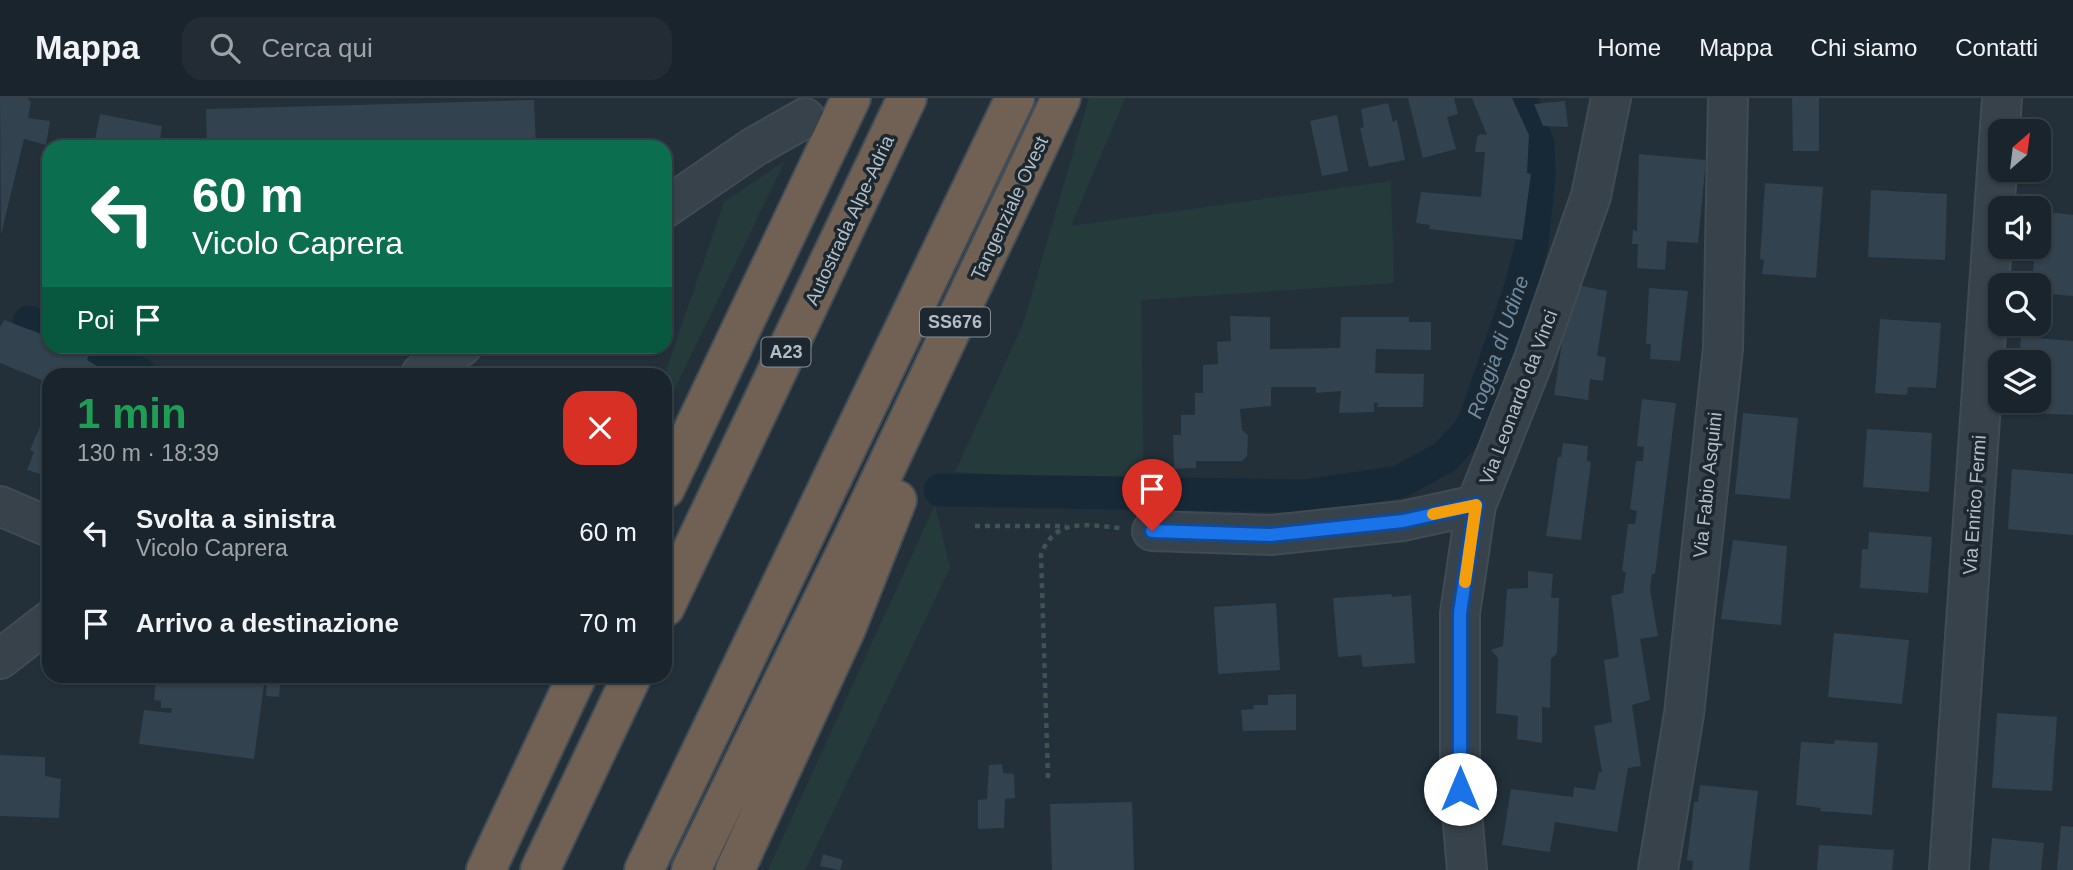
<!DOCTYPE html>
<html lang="it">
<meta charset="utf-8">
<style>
:root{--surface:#1a242c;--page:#232c34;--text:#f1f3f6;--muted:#9fa4a9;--line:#384148}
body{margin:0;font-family:Arial,sans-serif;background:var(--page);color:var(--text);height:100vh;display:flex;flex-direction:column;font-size:26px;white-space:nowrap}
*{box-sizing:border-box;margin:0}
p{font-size:23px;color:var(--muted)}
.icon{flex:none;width:38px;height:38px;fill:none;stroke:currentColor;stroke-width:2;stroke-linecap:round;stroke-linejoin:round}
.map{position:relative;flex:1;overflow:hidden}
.side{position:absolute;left:42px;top:270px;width:630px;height:315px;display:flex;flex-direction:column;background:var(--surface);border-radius:21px;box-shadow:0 2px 5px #0004,0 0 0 2px var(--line)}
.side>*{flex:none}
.top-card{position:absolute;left:42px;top:42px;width:630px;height:214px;border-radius:21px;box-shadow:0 2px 5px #0004,0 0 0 2px var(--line);background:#0b6e4f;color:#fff;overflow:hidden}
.needle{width:46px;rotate:28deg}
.buttons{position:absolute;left:1988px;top:21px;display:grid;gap:14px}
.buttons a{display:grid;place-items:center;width:63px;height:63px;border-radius:14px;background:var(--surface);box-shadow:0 2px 5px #0004,0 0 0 2px var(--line);font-size:35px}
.pin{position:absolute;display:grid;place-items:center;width:60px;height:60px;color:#fff;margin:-72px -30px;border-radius:50% 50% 50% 0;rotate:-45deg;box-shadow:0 0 7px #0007}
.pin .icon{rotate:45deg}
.me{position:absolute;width:77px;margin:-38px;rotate:0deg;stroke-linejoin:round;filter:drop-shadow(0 0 5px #0008)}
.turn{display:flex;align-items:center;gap:24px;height:147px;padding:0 35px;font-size:32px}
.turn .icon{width:91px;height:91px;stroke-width:2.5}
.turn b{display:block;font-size:49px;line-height:60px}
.then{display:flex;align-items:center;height:66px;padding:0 35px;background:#0003;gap:14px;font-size:26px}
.round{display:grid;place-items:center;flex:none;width:74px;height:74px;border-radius:21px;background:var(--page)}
.summary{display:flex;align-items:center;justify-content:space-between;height:119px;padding:0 35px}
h1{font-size:42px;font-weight:800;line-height:52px;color:#1e9e55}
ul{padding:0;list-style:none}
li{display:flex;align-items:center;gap:21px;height:91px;padding:0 35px}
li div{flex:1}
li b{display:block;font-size:26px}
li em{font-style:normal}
header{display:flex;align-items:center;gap:42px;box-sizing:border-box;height:98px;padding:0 35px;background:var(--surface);border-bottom:2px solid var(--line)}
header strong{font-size:33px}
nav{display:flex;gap:38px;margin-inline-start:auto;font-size:24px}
.search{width:490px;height:63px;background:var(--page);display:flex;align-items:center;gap:18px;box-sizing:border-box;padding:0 24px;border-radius:21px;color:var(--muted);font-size:26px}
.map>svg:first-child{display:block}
.green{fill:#253b3b}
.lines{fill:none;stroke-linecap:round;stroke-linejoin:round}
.canal{stroke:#172937;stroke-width:33}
.building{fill:#32424e}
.minor-casing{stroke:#404b53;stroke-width:42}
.highway-casing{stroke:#424d55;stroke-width:42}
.path{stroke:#3e5352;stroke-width:4.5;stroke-dasharray:5 5;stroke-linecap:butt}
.minor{stroke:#37424b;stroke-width:38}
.highway{stroke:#706154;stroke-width:38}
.route-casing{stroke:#114b97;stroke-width:18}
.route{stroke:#1a73e8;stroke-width:12}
.slow{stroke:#f59e0b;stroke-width:12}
.labels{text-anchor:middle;stroke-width:7;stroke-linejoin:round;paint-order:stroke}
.shield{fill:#1c272f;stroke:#859099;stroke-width:2}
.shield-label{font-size:18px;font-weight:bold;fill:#b2bdc6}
.street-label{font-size:19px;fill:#b2bdc6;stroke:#1c272f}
.water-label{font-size:21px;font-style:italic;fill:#6c8ca4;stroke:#1c272f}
</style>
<header>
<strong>Mappa</strong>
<div class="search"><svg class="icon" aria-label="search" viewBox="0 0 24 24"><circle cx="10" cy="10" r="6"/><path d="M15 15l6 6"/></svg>Cerca qui</div>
<nav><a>Home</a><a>Mappa</a><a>Chi siamo</a><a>Contatti</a></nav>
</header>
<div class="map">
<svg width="2073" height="772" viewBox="0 0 2073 772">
<rect width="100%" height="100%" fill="#23303a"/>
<path class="green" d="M1089,0H1125L1071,128L1391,83L1394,185L1141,202L1144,385L955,374L1023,226Z
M785,63L665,311V276L724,104Z
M935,407L950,470L805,772H768Z"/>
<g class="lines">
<path class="canal" d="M29,224L49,233
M81,248L140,276
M940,392L1305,398L1399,384L1445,359L1470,332L1479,311L1522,185L1532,145L1539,77L1538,46L1521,0"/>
</g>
<path class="building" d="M0,0H27L31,4L28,20L50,23L46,47L24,41L1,137Z
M1408,0H1454L1458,16L1447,19L1456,51L1423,60Z
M1472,0H1512L1529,37L1527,75L1531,76L1522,142L1429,131L1430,127L1416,125L1421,94L1481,99L1485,54H1475L1477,39L1480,36L1487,37Z
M1792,0H1819V53H1793Z
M534,2L536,49H207L206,11Z
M1565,3L1568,29L1543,28L1534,6Z
M1388,5L1393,24L1397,22L1405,62L1369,69L1360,30L1364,29L1361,11Z
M100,16L162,28L159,49L94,47Z
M1337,17L1348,73L1322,78L1310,23Z
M1639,56L1706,62L1698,145L1667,143L1665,172L1637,170L1638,146H1632L1633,132L1637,133Z
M1765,85L1823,89L1816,180L1762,176L1764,162L1760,161Z
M1871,92L1947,96L1945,162L1868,159Z
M2039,113L2073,117V198L2039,195V187H2032L2035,149H2039Z
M1571,186L1607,193L1597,258L1606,259L1603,283L1590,281L1588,302L1554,297Z
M1649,190L1688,193L1680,263L1650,261L1651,246H1646Z
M1230,218L1270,219V251L1340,250L1341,219H1409V224H1431V252L1376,251L1375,275L1424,276L1423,309H1377L1378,305H1374V314L1339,315L1341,293L1316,295V289H1271V308L1240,311L1242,332L1248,337L1247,358L1242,363H1196V370L1174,371L1173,337H1181V317H1195V295H1203V267L1218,266L1217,244L1231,243Z
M1880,221L1941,225L1936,290L1908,289L1907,297L1875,295Z
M4,222L49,239V248H70L89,257L87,262L97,268L93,276H49V285L0,265V229Z
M2021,239L2073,243V317L2015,314L2016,303H2039V264H2019Z
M1642,301L1676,305L1655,476H1652L1650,491L1658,538L1640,541L1650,602L1632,607L1641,668L1628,670L1617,734L1555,724L1550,754L1502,747L1511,691L1573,699L1574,689L1595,692L1599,674H1602L1594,628L1612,624L1604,562L1619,559L1611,498L1623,495L1626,474L1622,473L1628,426H1635L1637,413L1630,411L1636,363H1643L1644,349L1637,348Z
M49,308V364L47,378L27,372L34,354L30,352Z
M1743,315L1798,320L1790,401L1735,396Z
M1867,331L1932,335L1929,394L1863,389Z
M1563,345L1588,348L1587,363L1591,364L1581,442L1546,438L1558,359H1561Z
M2012,371L2073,376V437L2008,431Z
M1869,434L1932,439L1928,495L1860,490L1862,451H1868Z
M1733,442L1787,448L1781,527L1721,521Z
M1528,473L1553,476L1551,500H1559L1557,555L1551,561L1550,610L1542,609V645L1517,641L1518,618L1496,615L1498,560L1491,552L1503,548L1507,491L1528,490Z
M1391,496L1392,499L1411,497L1415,565L1363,569L1361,557L1338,559L1333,500Z
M1276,505L1280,572L1218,576L1214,509Z
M1834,535L1909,542L1902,606L1828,599Z
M166,578L265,579L254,661L139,646L144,612L171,615L172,610H161V603L154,602L156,582L165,583Z
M267,578H281L279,599L266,598Z
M1296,596V632L1243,633L1241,612L1254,611L1253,607H1268V597Z
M1997,615L2057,619L2052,693L1992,690Z
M1835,642L1878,645L1872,717L1820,713L1821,710L1796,707L1801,644L1834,646Z
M0,657L45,659V678L61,681L59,720L0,718Z
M1002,666L1003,675L1014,676L1015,700L1005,701L1004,730L978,731V702L987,701L989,667Z
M1700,687L1758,693L1749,772H1692L1693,763L1687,762L1694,704H1698Z
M1132,704L1134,772H1052L1050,706Z
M2061,728L2073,729V772H2057Z
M1992,740L2044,745L2041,772H1989Z
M1819,747L1894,752L1892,772H1817Z
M823,756L843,762L840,772L820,768Z"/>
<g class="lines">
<defs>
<path id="minor" d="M665,110L754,49L805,20
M421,276L462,248
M0,408L49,429
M1152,433L1270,437L1403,423L1476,407
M0,561L49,523
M1467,772L1460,691V515L1476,407L1534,261L1591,98L1611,0
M1658,772L1684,616L1723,250L1728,0
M1949,772L2002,0"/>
<path id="highway" d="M665,391L851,0
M665,509L907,0
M486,772L577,578
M540,772L632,578
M644,772L1015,0
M691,772L849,448L1061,0
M735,772L846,531L897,402"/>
</defs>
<use href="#minor" class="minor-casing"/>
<use href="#highway" class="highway-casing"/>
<path class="path" d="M975,428H1066
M1048,680L1041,457C1054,419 1088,427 1120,430"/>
<use href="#minor" class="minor"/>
<use href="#highway" class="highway"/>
</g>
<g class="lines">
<defs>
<path id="route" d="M1152,433L1270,437L1403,423L1476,407L1460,515V691"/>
</defs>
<use href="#route" class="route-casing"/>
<use href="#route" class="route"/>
<path class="slow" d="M1433,416L1476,407L1465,484"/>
</g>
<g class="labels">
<g class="shield">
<rect x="920" y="209.5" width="70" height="29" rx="5"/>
<rect x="761.5" y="239.5" width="49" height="29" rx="5"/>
</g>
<g class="shield-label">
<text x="955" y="230">SS676</text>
<text x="786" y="260">A23</text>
</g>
<g class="street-label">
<text transform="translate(1009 110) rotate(-65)" y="7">Tangenziale Ovest</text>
<text transform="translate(849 122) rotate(-65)" y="7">Autostrada Alpe-Adria</text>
<text transform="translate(1518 299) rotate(-69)" y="7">Via Leonardo da Vinci</text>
<text transform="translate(1707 387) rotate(-84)" y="7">Via Fabio Asquini</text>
<text transform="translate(1974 407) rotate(-86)" y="7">Via Enrico Fermi</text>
</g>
<g class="water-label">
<text transform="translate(1498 249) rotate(-71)" y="7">Roggia di Udine</text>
</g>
</g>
</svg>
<div class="buttons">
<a><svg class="needle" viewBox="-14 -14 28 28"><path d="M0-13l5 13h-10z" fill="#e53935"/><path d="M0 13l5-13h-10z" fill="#9fa4a9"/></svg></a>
<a><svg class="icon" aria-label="sound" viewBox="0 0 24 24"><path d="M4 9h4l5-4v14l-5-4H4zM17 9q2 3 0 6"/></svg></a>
<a><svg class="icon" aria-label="search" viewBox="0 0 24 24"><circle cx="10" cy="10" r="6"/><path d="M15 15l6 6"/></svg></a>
<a><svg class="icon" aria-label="layers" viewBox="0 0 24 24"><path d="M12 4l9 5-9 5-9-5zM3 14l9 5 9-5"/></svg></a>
</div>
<div class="pin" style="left:1152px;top:433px;background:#d93025"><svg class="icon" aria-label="arrive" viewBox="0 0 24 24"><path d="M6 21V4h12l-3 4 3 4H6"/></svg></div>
<svg class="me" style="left:1460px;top:691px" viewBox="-20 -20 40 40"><circle r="19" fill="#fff"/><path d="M0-13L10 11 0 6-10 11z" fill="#1a73e8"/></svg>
<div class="top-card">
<div class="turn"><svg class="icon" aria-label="left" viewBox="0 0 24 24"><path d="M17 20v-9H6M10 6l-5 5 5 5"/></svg><div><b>60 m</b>Vicolo Caprera</div></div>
<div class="then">Poi<svg class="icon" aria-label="arrive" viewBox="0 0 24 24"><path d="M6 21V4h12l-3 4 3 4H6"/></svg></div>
</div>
<section class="side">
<div class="summary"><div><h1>1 min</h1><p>130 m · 18:39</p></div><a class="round" style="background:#d93025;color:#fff"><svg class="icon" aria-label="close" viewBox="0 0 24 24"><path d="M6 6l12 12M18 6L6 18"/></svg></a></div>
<ul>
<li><svg class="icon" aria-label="left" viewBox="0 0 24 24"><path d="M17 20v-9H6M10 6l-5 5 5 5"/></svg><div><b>Svolta a sinistra</b><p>Vicolo Caprera</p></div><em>60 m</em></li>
<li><svg class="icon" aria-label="arrive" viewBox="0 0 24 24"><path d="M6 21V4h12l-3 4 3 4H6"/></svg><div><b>Arrivo a destinazione</b></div><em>70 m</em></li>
</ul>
</section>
</div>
